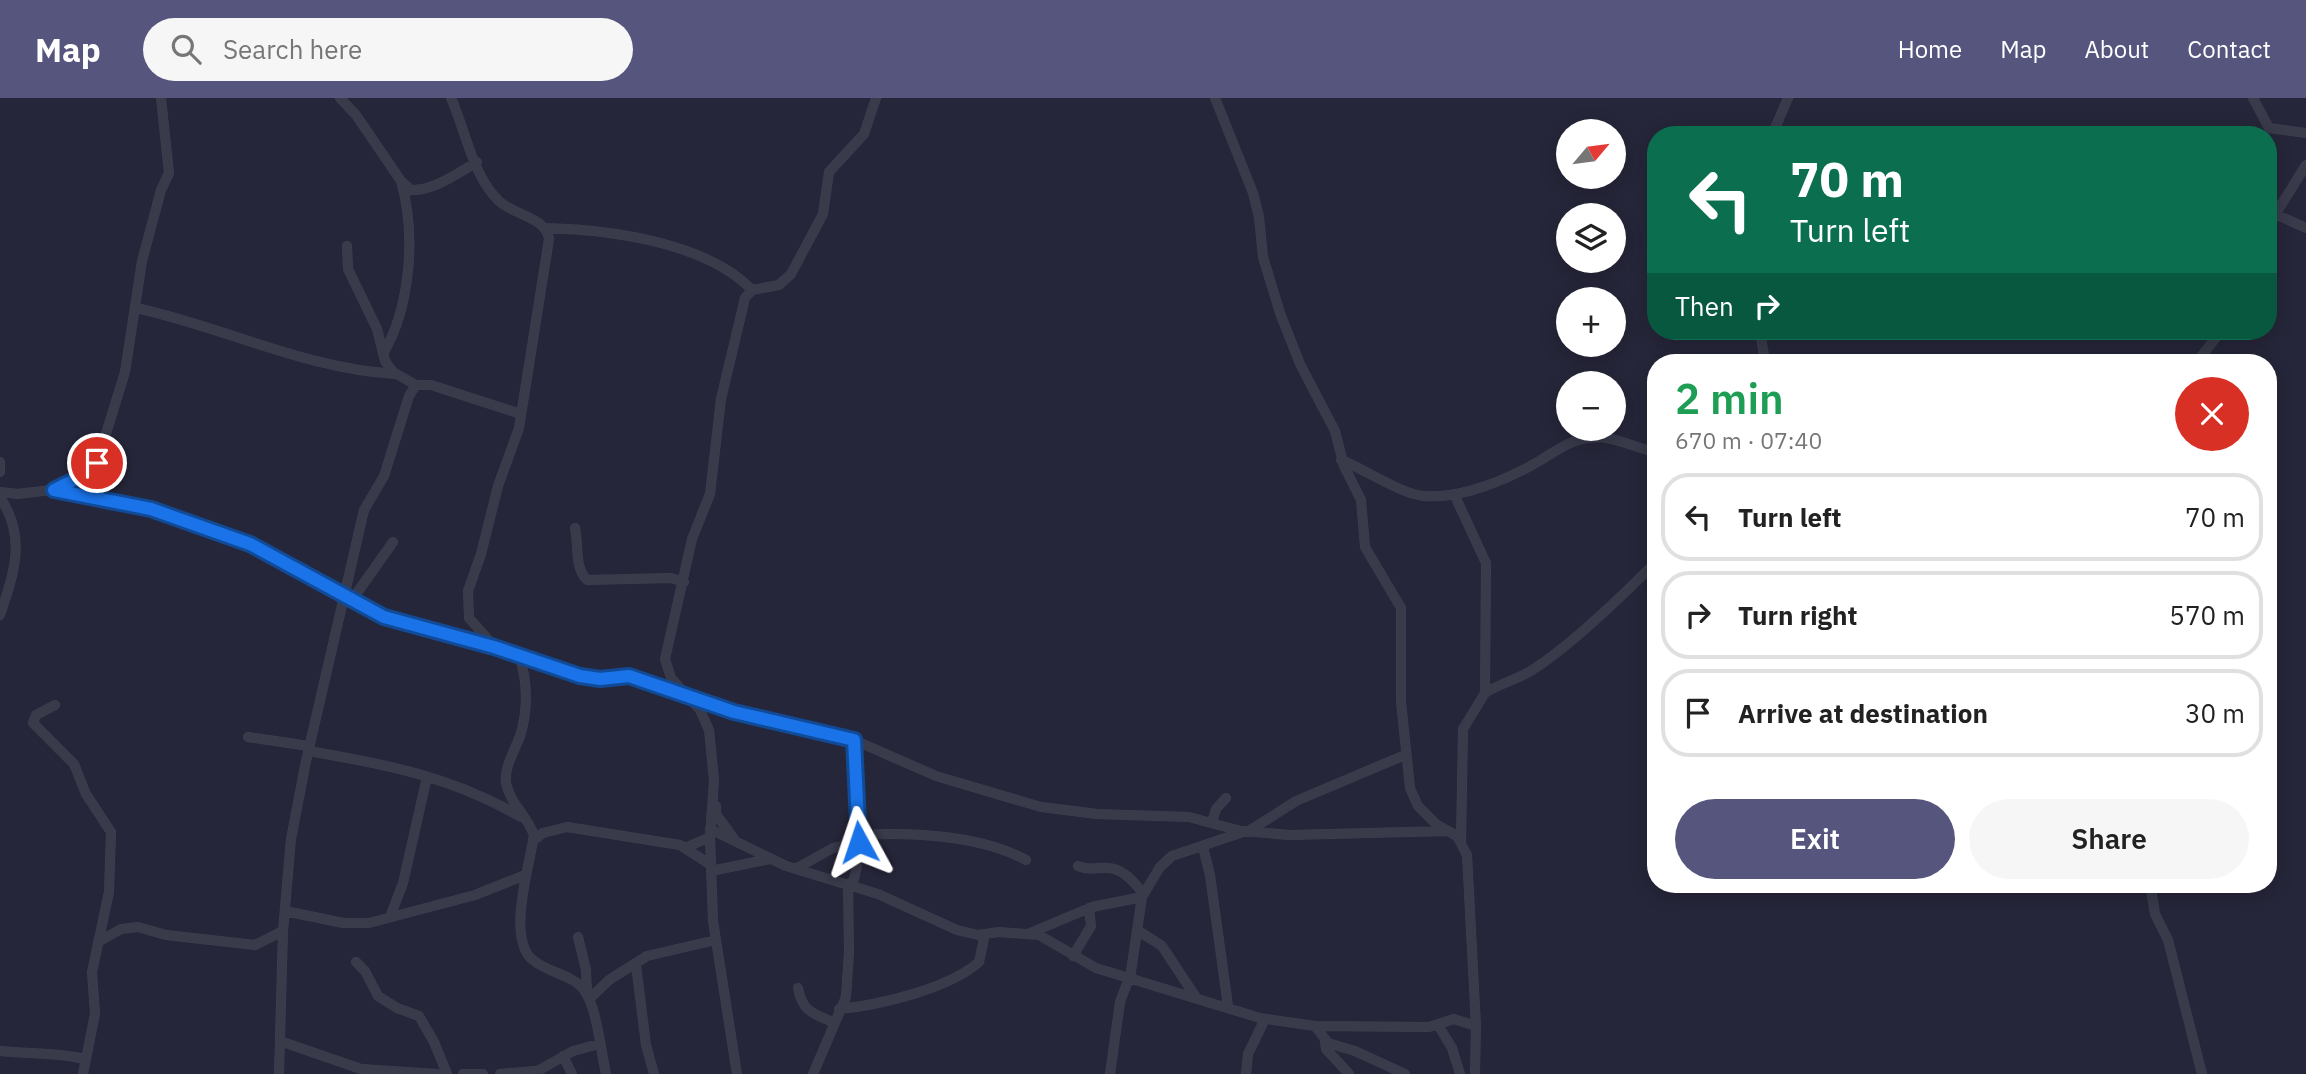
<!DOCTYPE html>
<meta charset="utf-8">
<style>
:root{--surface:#fff;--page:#f6f6f6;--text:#222;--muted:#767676;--line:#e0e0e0;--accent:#55557d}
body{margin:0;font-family:"IBM Plex Sans",sans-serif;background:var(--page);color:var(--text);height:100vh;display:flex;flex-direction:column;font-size:26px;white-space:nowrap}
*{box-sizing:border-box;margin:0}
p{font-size:23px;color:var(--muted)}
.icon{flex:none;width:38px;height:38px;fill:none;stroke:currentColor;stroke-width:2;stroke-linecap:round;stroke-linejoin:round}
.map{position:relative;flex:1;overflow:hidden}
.sheet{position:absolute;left:1647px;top:256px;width:630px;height:539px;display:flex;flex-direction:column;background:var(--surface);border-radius:28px;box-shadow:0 4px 18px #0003}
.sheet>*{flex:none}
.top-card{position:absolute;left:1647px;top:28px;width:630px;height:214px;border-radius:28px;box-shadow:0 4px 18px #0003;background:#0b6e4f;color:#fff;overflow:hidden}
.needle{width:46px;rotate:61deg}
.tools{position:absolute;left:1556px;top:21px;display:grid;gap:14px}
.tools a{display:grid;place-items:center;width:70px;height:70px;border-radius:50%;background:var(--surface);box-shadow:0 4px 18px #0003;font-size:35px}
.pin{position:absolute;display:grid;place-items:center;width:60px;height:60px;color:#fff;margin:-30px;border:4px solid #fff;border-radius:50%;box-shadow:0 2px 7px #0007}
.me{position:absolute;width:77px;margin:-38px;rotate:355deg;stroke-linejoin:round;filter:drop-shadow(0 0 5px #0008)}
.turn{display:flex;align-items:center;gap:24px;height:147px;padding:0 28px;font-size:32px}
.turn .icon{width:91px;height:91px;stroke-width:2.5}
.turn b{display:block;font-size:49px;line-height:60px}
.then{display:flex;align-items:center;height:66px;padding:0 28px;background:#0003;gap:14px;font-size:26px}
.round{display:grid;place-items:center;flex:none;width:74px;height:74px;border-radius:37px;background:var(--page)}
.overview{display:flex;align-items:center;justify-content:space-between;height:119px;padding:0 28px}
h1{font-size:42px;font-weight:600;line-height:52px;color:#1e9e55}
.button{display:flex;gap:14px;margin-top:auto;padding:14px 28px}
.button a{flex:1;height:80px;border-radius:42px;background:var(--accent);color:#fff;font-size:28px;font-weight:600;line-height:80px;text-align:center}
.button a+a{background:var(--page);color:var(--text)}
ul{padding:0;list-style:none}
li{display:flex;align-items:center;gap:21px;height:88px;margin:0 14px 10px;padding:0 14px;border:4px solid var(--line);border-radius:28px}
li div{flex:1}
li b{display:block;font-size:26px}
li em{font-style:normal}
header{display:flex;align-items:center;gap:42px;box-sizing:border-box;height:98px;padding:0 35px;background:var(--accent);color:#fff}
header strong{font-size:33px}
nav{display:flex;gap:38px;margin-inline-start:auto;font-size:24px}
.search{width:490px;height:63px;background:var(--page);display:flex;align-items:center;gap:18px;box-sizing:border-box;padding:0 24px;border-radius:38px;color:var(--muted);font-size:26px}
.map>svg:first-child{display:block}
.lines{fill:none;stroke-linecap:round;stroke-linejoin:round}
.street-casing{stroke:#3f4050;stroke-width:10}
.street{stroke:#393a4a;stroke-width:9}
.route-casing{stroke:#114b97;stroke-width:18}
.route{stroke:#1a73e8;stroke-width:12}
</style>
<header>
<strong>Map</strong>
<div class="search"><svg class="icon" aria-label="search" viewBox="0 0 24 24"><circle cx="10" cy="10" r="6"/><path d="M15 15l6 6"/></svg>Search here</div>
<nav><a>Home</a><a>Map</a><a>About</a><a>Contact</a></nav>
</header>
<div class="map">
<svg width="2306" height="976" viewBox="0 0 2306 976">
<rect width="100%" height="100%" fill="#26263a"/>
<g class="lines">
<defs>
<path id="street" d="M340,0L356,17L401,83L411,92C434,93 458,75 477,64
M451,0C465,31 473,79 499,103C513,117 546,119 549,141L519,330L498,388L481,456L468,493L469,520L493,547
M1215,0L1253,95L1259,119L1263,159L1280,215L1300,266L1335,333L1344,368L1361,402L1365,449L1401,510V604L1410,690L1418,708L1437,727L1457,738L1467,757L1476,928L1475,976
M2253,0L2269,30L2306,35
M1772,37L1788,0
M2275,116L2306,130
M2268,128L2306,67
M546,130C610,132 706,144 752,192
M347,148L348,171L377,231L385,263L393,274L416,287
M136,210C224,229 305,271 396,276
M1760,233L1765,264
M383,256C411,208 416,136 401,83
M2197,264L2221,233
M1341,362C1364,371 1401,396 1424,398C1462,401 1509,381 1541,362C1556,353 1570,342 1588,340C1613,336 1633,350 1656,354
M0,364V374
M56,391L82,378L97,365L125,274L142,163L161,92L169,75L161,0
M0,394L18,396L59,391L181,419L268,454L384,519L494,549L580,578L600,581L629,578L734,614L854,642L936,678L1041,709L1097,716L1189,719L1241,733L1290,737L1448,733
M1454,396L1486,465L1485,595L1463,631L1461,744
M0,399C27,440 14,475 0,517
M575,430C579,447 574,469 587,482L671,480L684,484
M352,502L393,444
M519,558C528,583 528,613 520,638C515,652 504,669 506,685C510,705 527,718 534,737C530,766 506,841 533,862C548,875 572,876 584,892C597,909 601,954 606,976
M1485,595C1499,586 1515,582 1529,574C1569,550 1622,498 1656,464
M55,607L36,617L33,625L74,666L86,696L111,734L109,794L92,874L95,916L83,976
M248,639L309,648
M308,653C385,666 453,679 521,719
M716,708V716L734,741
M1212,724L1216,711L1226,700
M710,731L786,768L878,796L957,832L978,837L999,834L1039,837L1096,870L1260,920L1315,928L1429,929L1454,921L1476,928
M1249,733L1296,703L1405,657
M860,737C911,734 980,737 1026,762
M534,742L543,735L567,729L680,747L711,767
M1203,749L1210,777L1228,908
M685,750L710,739
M1078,768C1089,773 1096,769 1107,770C1124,770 1134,785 1144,796
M797,770L833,750L859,744
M711,773L770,761
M2150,786L2155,816L2168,842L2202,976
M852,787C868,740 851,690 854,642
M285,813L343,825H369L475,797L525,777
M390,819L403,785L427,679
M1137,832L1162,848L1195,898
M1030,835L1092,809L1142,799
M578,839L586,872L587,895
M98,844L121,831L138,829L166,837L255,847L283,833
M1073,858L1091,828L1089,810
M356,864L365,873L378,898L397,910L419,918L434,944L447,976
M636,867L646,947L654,976
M1130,880L1142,799L1160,769L1172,758L1243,734
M798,890C802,913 813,916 833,924
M589,901L609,882L647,858L716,842
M839,911C880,907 948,891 979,864L985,836
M1438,927L1452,950L1460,976
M1315,928L1328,945L1355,953L1405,976
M280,943L361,971L437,976
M1325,943L1326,951L1349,976
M0,953C29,956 56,954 85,961
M563,958L572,976
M279,976L283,833L291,741L306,663L364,412L384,378L409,298L416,287H431L521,316
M463,976H483
M500,976L535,973
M532,976L573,953L599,946
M737,976L713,823L710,739L714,682L709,632L700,612L671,580L665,561L692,441L710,396L721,301L745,200L752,192L779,187L791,176L823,116L829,74L864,36L876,0
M813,976L846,899L849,854L848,786
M1110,976L1120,904L1129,880
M1246,976L1248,956L1265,921"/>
</defs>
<use href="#street" class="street-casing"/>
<use href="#street" class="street"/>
</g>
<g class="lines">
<defs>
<path id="route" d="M97,365L82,378L54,392L151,411L250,446L384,519L494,549L580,578L600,581L629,578L734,614L854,642L859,744"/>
</defs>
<use href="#route" class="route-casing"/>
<use href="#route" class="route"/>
</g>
</svg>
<div class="tools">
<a><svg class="needle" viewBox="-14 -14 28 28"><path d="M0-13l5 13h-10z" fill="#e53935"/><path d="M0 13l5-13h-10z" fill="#767676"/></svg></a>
<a><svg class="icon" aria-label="layers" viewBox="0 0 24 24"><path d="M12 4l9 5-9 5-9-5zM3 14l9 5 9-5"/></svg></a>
<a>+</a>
<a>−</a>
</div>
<div class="pin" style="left:97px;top:365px;background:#d93025"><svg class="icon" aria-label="arrive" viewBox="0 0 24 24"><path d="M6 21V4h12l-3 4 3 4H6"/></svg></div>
<svg class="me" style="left:859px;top:744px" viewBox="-20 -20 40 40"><path d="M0-17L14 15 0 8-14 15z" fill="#1a73e8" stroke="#fff" stroke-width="4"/></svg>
<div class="top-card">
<div class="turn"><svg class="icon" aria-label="left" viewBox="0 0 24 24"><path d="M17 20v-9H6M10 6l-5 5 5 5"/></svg><div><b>70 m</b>Turn left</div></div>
<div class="then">Then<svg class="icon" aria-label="right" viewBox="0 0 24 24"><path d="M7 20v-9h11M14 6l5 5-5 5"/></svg></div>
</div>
<section class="sheet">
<div class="overview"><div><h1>2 min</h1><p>670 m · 07:40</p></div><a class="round" style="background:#d93025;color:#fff"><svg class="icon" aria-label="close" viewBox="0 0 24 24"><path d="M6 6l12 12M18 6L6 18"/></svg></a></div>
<ul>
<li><svg class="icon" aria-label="left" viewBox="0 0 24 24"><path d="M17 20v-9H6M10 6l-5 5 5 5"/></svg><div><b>Turn left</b></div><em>70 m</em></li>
<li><svg class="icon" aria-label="right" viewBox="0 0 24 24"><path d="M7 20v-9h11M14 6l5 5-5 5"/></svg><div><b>Turn right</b></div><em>570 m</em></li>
<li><svg class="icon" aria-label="arrive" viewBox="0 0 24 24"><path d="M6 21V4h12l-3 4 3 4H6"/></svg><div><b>Arrive at destination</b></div><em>30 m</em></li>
</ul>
<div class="button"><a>Exit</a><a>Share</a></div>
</section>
</div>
